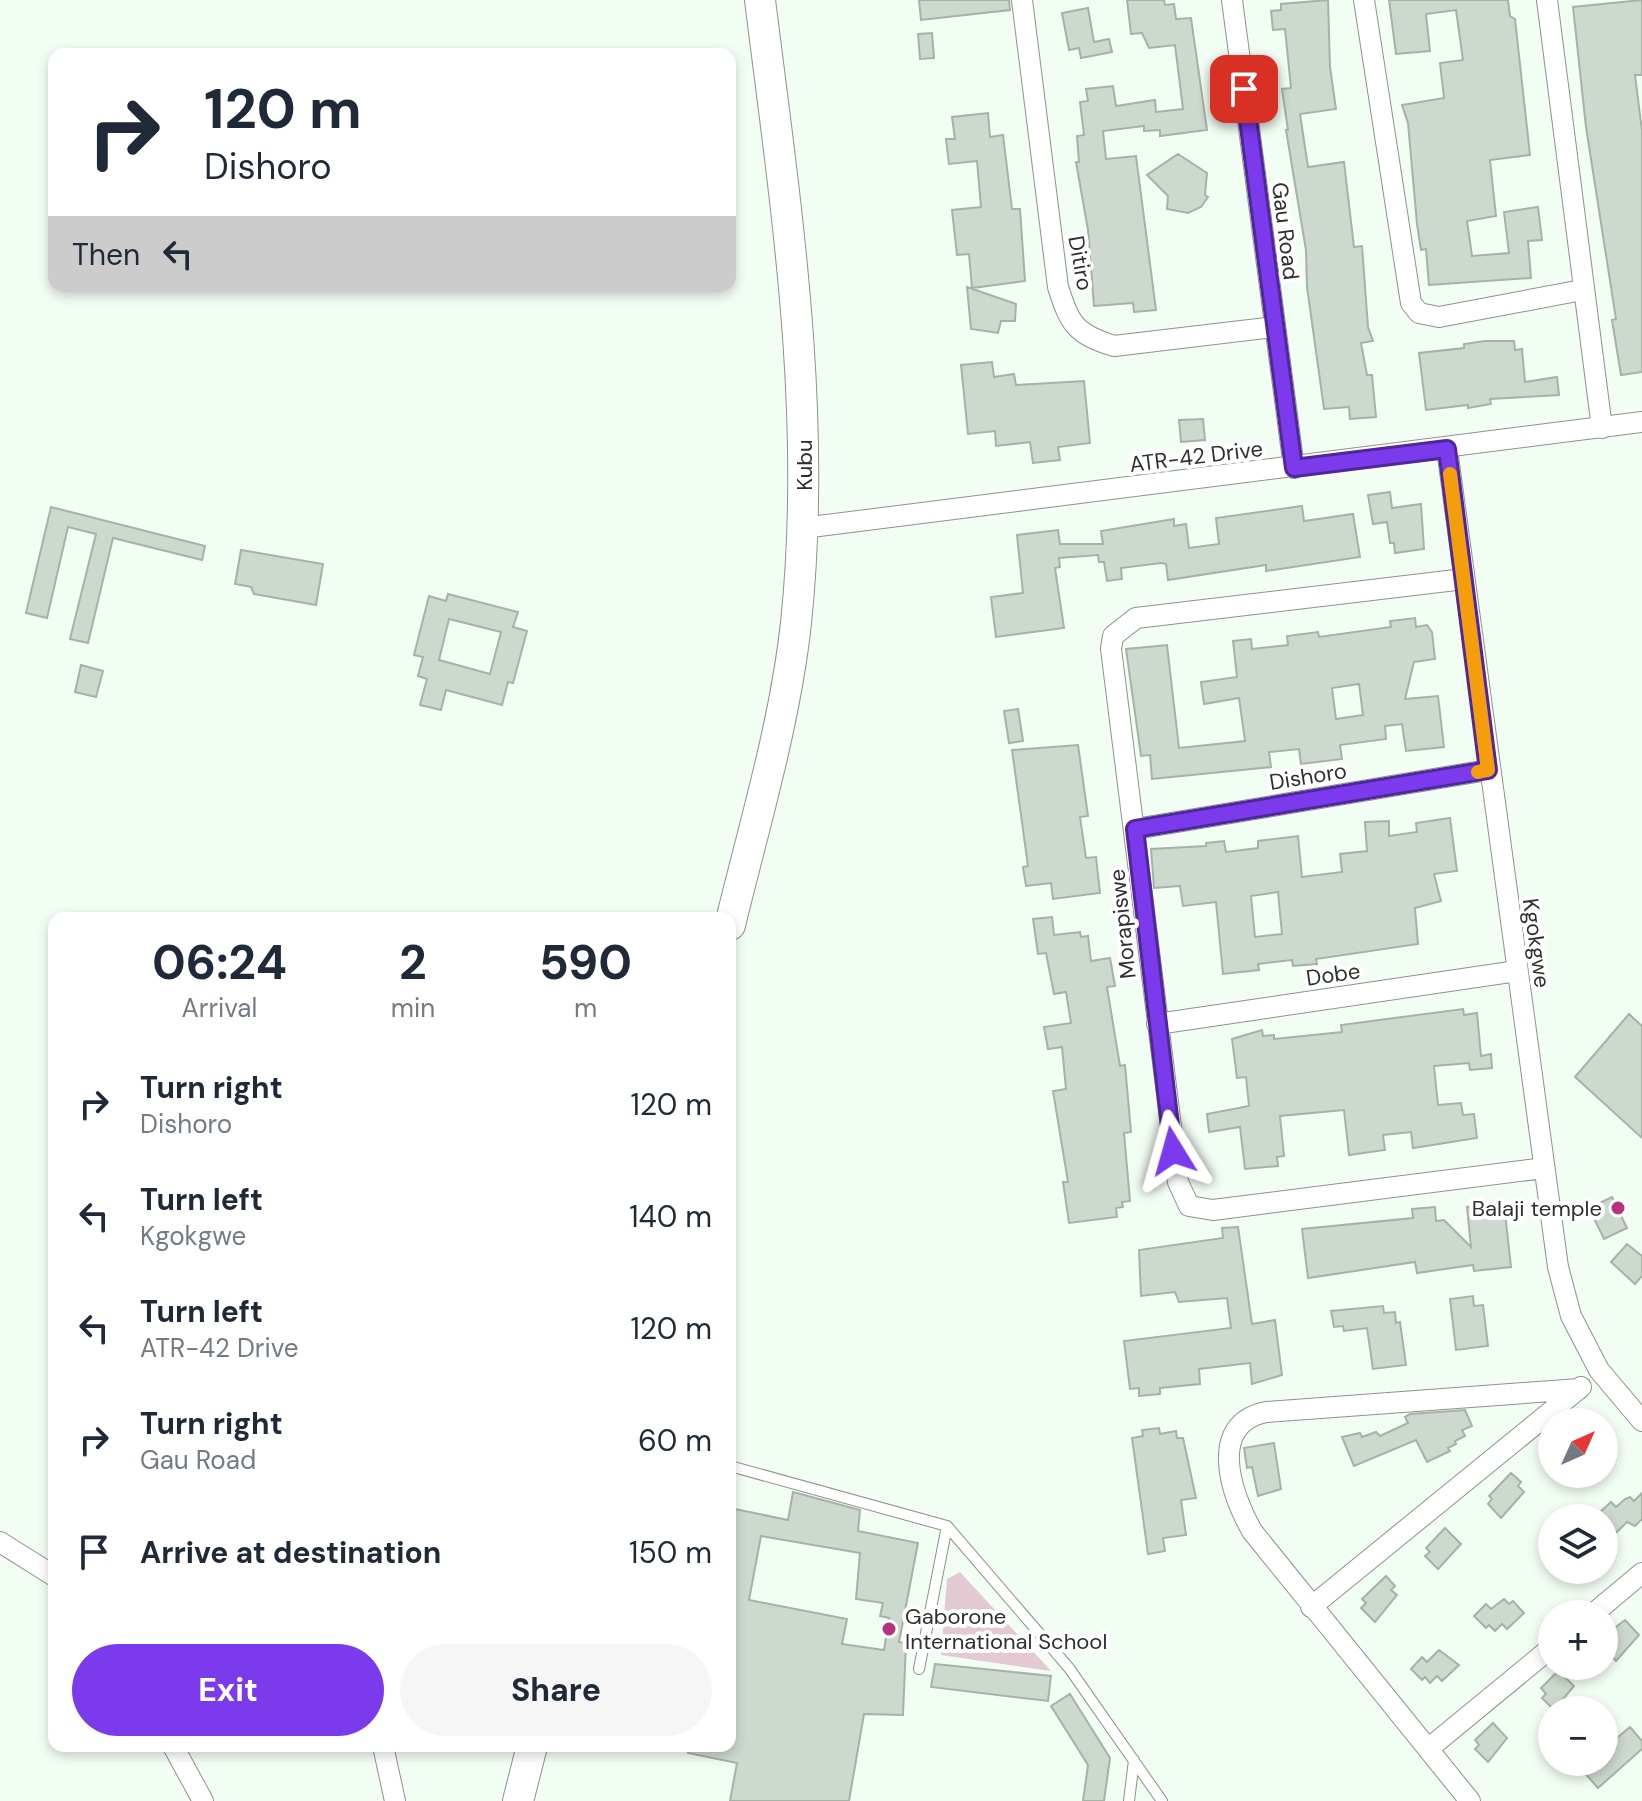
<!DOCTYPE html>
<meta charset="utf-8">
<style>
:root{--surface:#fff;--page:#f6f6f7;--text:#1f2937;--muted:#747a83;--accent:#7c3aed}
body{margin:0;font-family:"DM Sans",sans-serif;background:var(--page);color:var(--text);height:100vh;display:flex;flex-direction:column;font-size:30px;white-space:nowrap}
*{box-sizing:border-box;margin:0}
p{font-size:26px;color:var(--muted)}
.icon{flex:none;width:44px;height:44px;fill:none;stroke:currentColor;stroke-width:2;stroke-linecap:round;stroke-linejoin:round}
.map{position:relative;flex:1;overflow:hidden}
.drawer{position:absolute;left:48px;top:912px;width:688px;height:840px;display:flex;flex-direction:column;background:var(--surface);border-radius:16px;box-shadow:0 4px 12px #0003}
.drawer>*{flex:none}
.guide{position:absolute;left:48px;top:48px;width:688px;height:244px;border-radius:16px;box-shadow:0 4px 12px #0003;background:#fff;color:var(--text);overflow:hidden}
.needle{width:52px;rotate:45deg}
.controls{position:absolute;left:1538px;top:1408px;display:grid;gap:16px}
.controls a{display:grid;place-items:center;width:80px;height:80px;border-radius:50%;background:var(--surface);box-shadow:0 4px 12px #0003;font-size:40px}
.pin{position:absolute;display:grid;place-items:center;width:68px;height:68px;color:#fff;margin:-34px;border-radius:16px;box-shadow:0 4px 12px #0006}
.me{position:absolute;width:88px;margin:-44px;rotate:352deg;stroke-linejoin:round;filter:drop-shadow(0 0 6px #0008)}
.turn{display:flex;align-items:center;gap:28px;height:168px;padding:0 24px;font-size:36px}
.turn .icon{width:104px;height:104px;stroke-width:2.5}
.turn b{display:block;font-size:56px;line-height:68px}
.then{display:flex;align-items:center;height:76px;padding:0 24px;background:#0003;gap:16px;font-size:30px}
.eta{display:flex;justify-content:space-evenly;align-items:center;height:136px;text-align:center}
.eta b{font-size:48px;font-weight:700;line-height:56px}
.primary-button{display:flex;gap:16px;margin-top:auto;padding:16px 24px}
.primary-button a{flex:1;height:92px;border-radius:48px;background:var(--accent);color:#fff;font-size:32px;font-weight:700;line-height:92px;text-align:center}
.primary-button a+a{background:var(--page);color:var(--text)}
ul{padding:0;list-style:none}
li{display:flex;align-items:center;gap:24px;height:112px;padding:0 24px}
li div{flex:1}
li b{display:block;font-size:30px}
li em{font-style:normal}
.map>svg:first-child{display:block}
.green{fill:#e3c9d4}
.building{fill:#cdd8ce;stroke:#a6b1a7;stroke-width:2;fill-rule:evenodd}
.lines{fill:none;stroke-linecap:round;stroke-linejoin:round}
.lane-casing{stroke:#8a948b;stroke-width:12}
.street-casing{stroke:#8a948b;stroke-width:22}
.secondary-casing{stroke:#8a948b;stroke-width:32}
.lane{stroke:#fff;stroke-width:10}
.street{stroke:#fff;stroke-width:20}
.secondary{stroke:#fff;stroke-width:30}
.route-casing{stroke:#51269a;stroke-width:20}
.route{stroke:#7c3aed;stroke-width:14}
.slow{stroke:#f59e0b;stroke-width:14}
.poi-dot{fill:#b5337c;stroke:#fff;stroke-width:3}
.labels{text-anchor:middle;stroke-width:8;stroke-linejoin:round;paint-order:stroke}
.street-label{font-size:22px;fill:#2d312e;stroke:#fff}
.poi-label{font-size:22px;fill:#2d312e;stroke:#fff;text-anchor:end}
</style>
<div class="map">
<svg width="1642" height="1801" viewBox="0 0 1642 1801">
<rect width="100%" height="100%" fill="#f2fdf3"/>
<path class="green" d="M960,1572L1051,1671L941,1655L947,1579Z"/>
<path class="building" d="M919,0H1009L1010,10L921,20Z
M1127,0H1164L1165,5L1174,4L1176,19L1191,18L1207,130L1160,136V130L1144,131V126L1103,131L1106,159L1136,156L1156,310L1134,312L1133,303L1094,306L1088,230L1076,162H1079L1077,136L1084,135L1080,102L1088,101L1086,89L1113,86L1116,106L1155,100L1156,112L1183,109L1175,45L1149,48L1142,33L1131,34Z
M1328,0L1330,67L1336,109L1300,114L1308,167L1344,162L1354,247L1362,246L1368,327L1373,341L1361,343L1367,375H1372L1376,417L1350,419L1349,407L1324,409L1307,287L1306,250L1286,130H1288L1282,89L1291,88L1285,29L1273,30L1271,11L1281,10V4Z
M1389,0H1508L1510,16L1515,19L1530,155L1490,160L1496,216L1467,221L1472,256L1509,253L1504,212L1538,207L1542,240L1528,241L1531,278L1429,285L1426,249L1421,250L1417,224L1408,123L1402,105L1444,98L1440,63L1463,60L1456,10L1426,14L1430,51L1396,54Z
M1642,0V75H1635L1642,131V372L1621,375L1612,320L1616,319L1586,127L1573,7Z
M1088,8L1094,42L1109,39L1112,52L1081,58L1079,48L1069,50L1062,13Z
M932,33L934,58L920,59L918,34Z
M988,113L990,137L1003,135L1012,209H1020L1025,281L972,288L969,254L957,255L952,210L981,207L977,161L949,164L946,139H955L952,117Z
M1178,154L1207,173L1205,195L1208,197L1201,207L1188,213L1167,209L1168,196L1147,175Z
M967,287L1016,304L1015,321H1001L998,333L971,329Z
M1485,341H1514L1515,350L1522,349L1525,382L1557,377L1559,395L1490,399L1491,404L1468,408V405L1426,410L1419,353L1464,348V344Z
M992,362L994,377L1014,374L1016,385L1084,381L1090,443L1058,447L1060,460L1033,463L1030,442L996,446L995,431L968,434L961,365Z
M1203,419L1205,440L1181,442L1179,420Z
M1390,492L1392,508L1421,504L1424,549L1395,553L1394,543H1390L1387,522L1373,524L1368,495Z
M1302,506L1304,521L1353,514L1360,557L1266,571V565L1168,580L1166,564L1161,563L1121,568L1122,579L1107,581L1104,562H1099L1098,555L1059,558L1060,567L1055,568L1064,628L996,637L991,597L1023,593L1017,535L1058,530L1060,544H1103L1101,531L1174,519V526L1186,524L1189,548L1219,544L1216,518Z
M51,507L205,546L202,560L113,538L88,643L70,639L96,534L68,527L47,618L26,613Z
M241,550L323,564L316,605L254,594L251,587L235,584Z
M448,594L518,612L513,627L527,631L513,683L508,682L502,705L446,690L441,710L420,705L427,679L418,676L423,657L414,655L429,596L446,601ZM449,619L501,632L490,674L439,660Z
M1415,618L1416,627L1427,625L1432,632L1435,659L1414,662L1405,699L1438,696L1444,747L1406,751L1402,724L1385,726L1386,739L1340,745L1342,759L1301,764L1299,749L1269,752L1271,767L1152,779L1150,755L1141,756L1126,649L1167,645L1179,748L1245,741L1239,698L1204,704L1201,682L1237,677L1233,641L1251,639L1252,649L1288,645L1287,636L1318,632L1319,637L1391,627L1390,621ZM1359,684L1363,715L1336,719L1332,688Z
M81,665L103,671L96,697L75,692Z
M1018,709L1023,741L1009,743L1004,711Z
M1078,745L1088,816L1080,817L1086,858L1096,857L1100,893L1053,899L1051,883L1026,886L1023,867L1028,866L1012,750Z
M1450,818L1457,871L1434,874L1441,901L1415,908L1418,944L1316,959L1317,964L1293,966L1292,960L1258,964L1259,970L1223,974L1216,902L1183,906L1180,886L1154,888L1151,849L1206,846V843L1224,841L1226,852L1258,848V841L1298,836L1302,877L1342,872L1340,854L1367,851L1365,822L1389,821V836L1417,832L1416,823ZM1278,892L1282,934L1255,937L1251,896Z
M1052,917L1054,935L1080,932L1081,937L1088,936L1091,961L1110,958L1115,986L1107,987L1120,1066L1125,1065L1131,1132L1124,1133L1130,1201L1122,1202L1123,1207L1116,1208L1117,1217L1069,1223L1063,1182H1068L1053,1091L1066,1089L1062,1047L1048,1049L1044,1027L1071,1023L1066,992L1054,994L1046,953L1038,954L1033,919Z
M1463,1009L1464,1015L1477,1013L1481,1056L1491,1054L1492,1068L1470,1070L1469,1063L1434,1066L1438,1105L1461,1103L1463,1115L1474,1114L1477,1138L1413,1148L1411,1132L1383,1135L1385,1150L1349,1155L1344,1110L1280,1116L1284,1156L1277,1157L1278,1166L1245,1169L1240,1127L1209,1132L1207,1114L1249,1106L1246,1077L1237,1078L1232,1039L1262,1030L1263,1036L1274,1035V1039L1342,1032L1341,1025Z
M1629,1014L1642,1026V1138L1575,1077Z
M1612,1197L1627,1228L1604,1239L1589,1208Z
M1504,1203L1511,1267L1474,1271L1473,1265L1417,1273L1415,1262L1308,1278L1302,1229L1413,1218L1412,1209L1435,1207L1436,1221L1444,1220L1471,1247L1467,1207Z
M1238,1227L1252,1324L1275,1320L1282,1375L1252,1384L1250,1363L1199,1369L1200,1384L1160,1388V1394L1139,1396V1388L1130,1389L1124,1341L1231,1328L1227,1298L1179,1302L1175,1292L1141,1296L1139,1250L1223,1238L1222,1228Z
M1627,1244L1642,1256V1276L1635,1284L1611,1262Z
M1473,1296L1474,1306L1483,1305L1488,1346L1456,1350L1450,1299Z
M1383,1306L1384,1313L1395,1312L1396,1323L1400,1322L1406,1365L1373,1369L1367,1328L1344,1331L1343,1326L1334,1327L1331,1311Z
M1465,1410L1472,1426L1462,1430L1465,1436L1455,1441L1456,1444L1448,1448L1450,1451L1427,1462L1416,1440L1354,1466L1342,1437L1360,1433L1362,1437L1376,1432L1380,1436L1408,1423L1405,1417L1410,1414Z
M1159,1428L1160,1434L1176,1431L1177,1438H1183L1196,1498L1181,1500L1186,1535L1163,1538L1165,1551L1148,1554L1132,1438L1143,1436L1142,1430Z
M1274,1443L1281,1489L1258,1496L1252,1467L1247,1468L1244,1448Z
M1511,1473L1521,1482L1518,1486L1524,1492L1501,1518L1488,1504L1492,1499L1489,1496Z
M793,1492L860,1510L858,1531L918,1543L899,1642L906,1643L903,1715L864,1714L849,1801H730L737,1763L688,1753V1746H730V1508L788,1520ZM761,1536L860,1553L856,1599L883,1603L880,1616L889,1618L884,1650L842,1644L847,1619L749,1600Z
M1642,1493V1519L1635,1526L1627,1522L1613,1536L1599,1513L1611,1502L1616,1507L1625,1499L1630,1497L1634,1501Z
M1445,1528L1461,1544L1438,1569L1425,1556L1430,1552L1426,1548Z
M1386,1576L1395,1586L1391,1590L1397,1595L1375,1622L1361,1608L1366,1603L1362,1599Z
M1504,1599L1509,1604L1513,1601L1524,1613L1507,1629L1502,1624L1495,1631L1489,1625L1486,1628L1474,1616L1486,1604L1491,1609Z
M1625,1620L1639,1635L1616,1661L1604,1648V1636Z
M1439,1650L1459,1665L1442,1681L1437,1676L1430,1683L1425,1677L1422,1680L1411,1669L1422,1657L1427,1662Z
M935,1664L1051,1676L1048,1701L931,1687Z
M1556,1673H1561L1574,1686L1554,1710L1542,1698L1546,1694L1541,1688Z
M1070,1694L1110,1758L1104,1801H1083L1088,1765L1051,1706Z
M1493,1723L1507,1738L1488,1762L1475,1749L1479,1745L1475,1740Z
M1630,1727L1642,1741V1749L1598,1788L1575,1762H1604V1749Z"/>
<g class="lines">
<defs>
<path id="lane" d="M730,1466L947,1526L1069,1668L1162,1801
M919,1669L947,1526
M1129,1801L1134,1760"/>
<path id="street" d="M1022,0L1058,287C1070,324 1075,334 1114,346L1274,327
M1232,0L1294,468
M1364,0L1411,303L1419,313L1439,317L1582,290
M1547,0L1602,428
M1447,449L1558,1267L1571,1316L1599,1370L1642,1421
M803,528L1642,422
M1464,579L1136,618L1113,636L1111,649L1178,1182L1189,1206L1213,1210L1544,1168
M1135,829L1488,770
M1157,1024L1517,971
M0,1542L54,1576
M1311,1607L1581,1387
M1593,1614L1642,1573
M173,1746L203,1801
M383,1746L395,1801
M1428,1749L1552,1647
M1470,1801L1252,1531C1231,1494 1207,1424 1266,1412L1579,1389"/>
<path id="secondary" d="M730,925C754,826 785,724 796,623C818,413 786,208 760,0
M518,1801L532,1746"/>
</defs>
<use href="#lane" class="lane-casing"/>
<use href="#street" class="street-casing"/>
<use href="#secondary" class="secondary-casing"/>
<use href="#lane" class="lane"/>
<use href="#street" class="street"/>
<use href="#secondary" class="secondary"/>
</g>
<g class="lines">
<defs>
<path id="route" d="M1173,1151L1135,829L1488,770L1447,449L1294,468L1244,89"/>
</defs>
<use href="#route" class="route-casing"/>
<use href="#route" class="route"/>
<path class="slow" d="M1450,474L1488,770L1478,772"/>
</g>
<g class="poi-dot">
<circle cx="1618" cy="1208" r="8"/>
<circle cx="889" cy="1629" r="8"/>
</g>
<g class="labels">
<g class="street-label">
<text transform="translate(1286 231) rotate(83)" y="8">Gau Road</text>
<text transform="translate(1081 263) rotate(80)" y="8">Ditiro</text>
<text transform="translate(1196 456) rotate(-7)" y="8">ATR-42 Drive</text>
<text transform="translate(804 465) rotate(-90)" y="8">Kubu</text>
<text transform="translate(1308 776) rotate(-9)" y="8">Dishoro</text>
<text transform="translate(1122 924) rotate(-96)" y="8">Morapiswe</text>
<text transform="translate(1537 943) rotate(82)" y="8">Kgokgwe</text>
<text transform="translate(1333 974) rotate(-8)" y="8">Dobe</text>
</g>
<g class="poi-label">
<text x="1602" y="1216">Balaji temple</text>
<text x="905" y="1624" text-anchor="start">Gaborone<tspan x="905" dy="25">International School</tspan></text>
</g>
</g>
</svg>
<div class="controls">
<a><svg class="needle" viewBox="-14 -14 28 28"><path d="M0-13l5 13h-10z" fill="#e53935"/><path d="M0 13l5-13h-10z" fill="#747a83"/></svg></a>
<a><svg class="icon" aria-label="layers" viewBox="0 0 24 24"><path d="M12 4l9 5-9 5-9-5zM3 14l9 5 9-5"/></svg></a>
<a>+</a>
<a>−</a>
</div>
<div class="pin" style="left:1244px;top:89px;background:#d93025"><svg class="icon" aria-label="arrive" viewBox="0 0 24 24"><path d="M6 21V4h12l-3 4 3 4H6"/></svg></div>
<svg class="me" style="left:1173px;top:1151px" viewBox="-20 -20 40 40"><path d="M0-17L14 15 0 8-14 15z" fill="#7c3aed" stroke="#fff" stroke-width="4"/></svg>
<div class="guide">
<div class="turn"><svg class="icon" aria-label="right" viewBox="0 0 24 24"><path d="M7 20v-9h11M14 6l5 5-5 5"/></svg><div><b>120 m</b>Dishoro</div></div>
<div class="then">Then<svg class="icon" aria-label="left" viewBox="0 0 24 24"><path d="M17 20v-9H6M10 6l-5 5 5 5"/></svg></div>
</div>
<section class="drawer">
<div class="eta">
<div><b>06:24</b><p>Arrival</p></div>
<div><b>2</b><p>min</p></div>
<div><b>590</b><p>m</p></div>
</div>
<ul>
<li><svg class="icon" aria-label="right" viewBox="0 0 24 24"><path d="M7 20v-9h11M14 6l5 5-5 5"/></svg><div><b>Turn right</b><p>Dishoro</p></div><em>120 m</em></li>
<li><svg class="icon" aria-label="left" viewBox="0 0 24 24"><path d="M17 20v-9H6M10 6l-5 5 5 5"/></svg><div><b>Turn left</b><p>Kgokgwe</p></div><em>140 m</em></li>
<li><svg class="icon" aria-label="left" viewBox="0 0 24 24"><path d="M17 20v-9H6M10 6l-5 5 5 5"/></svg><div><b>Turn left</b><p>ATR-42 Drive</p></div><em>120 m</em></li>
<li><svg class="icon" aria-label="right" viewBox="0 0 24 24"><path d="M7 20v-9h11M14 6l5 5-5 5"/></svg><div><b>Turn right</b><p>Gau Road</p></div><em>60 m</em></li>
<li><svg class="icon" aria-label="arrive" viewBox="0 0 24 24"><path d="M6 21V4h12l-3 4 3 4H6"/></svg><div><b>Arrive at destination</b></div><em>150 m</em></li>
</ul>
<div class="primary-button"><a>Exit</a><a>Share</a></div>
</section>
</div>
